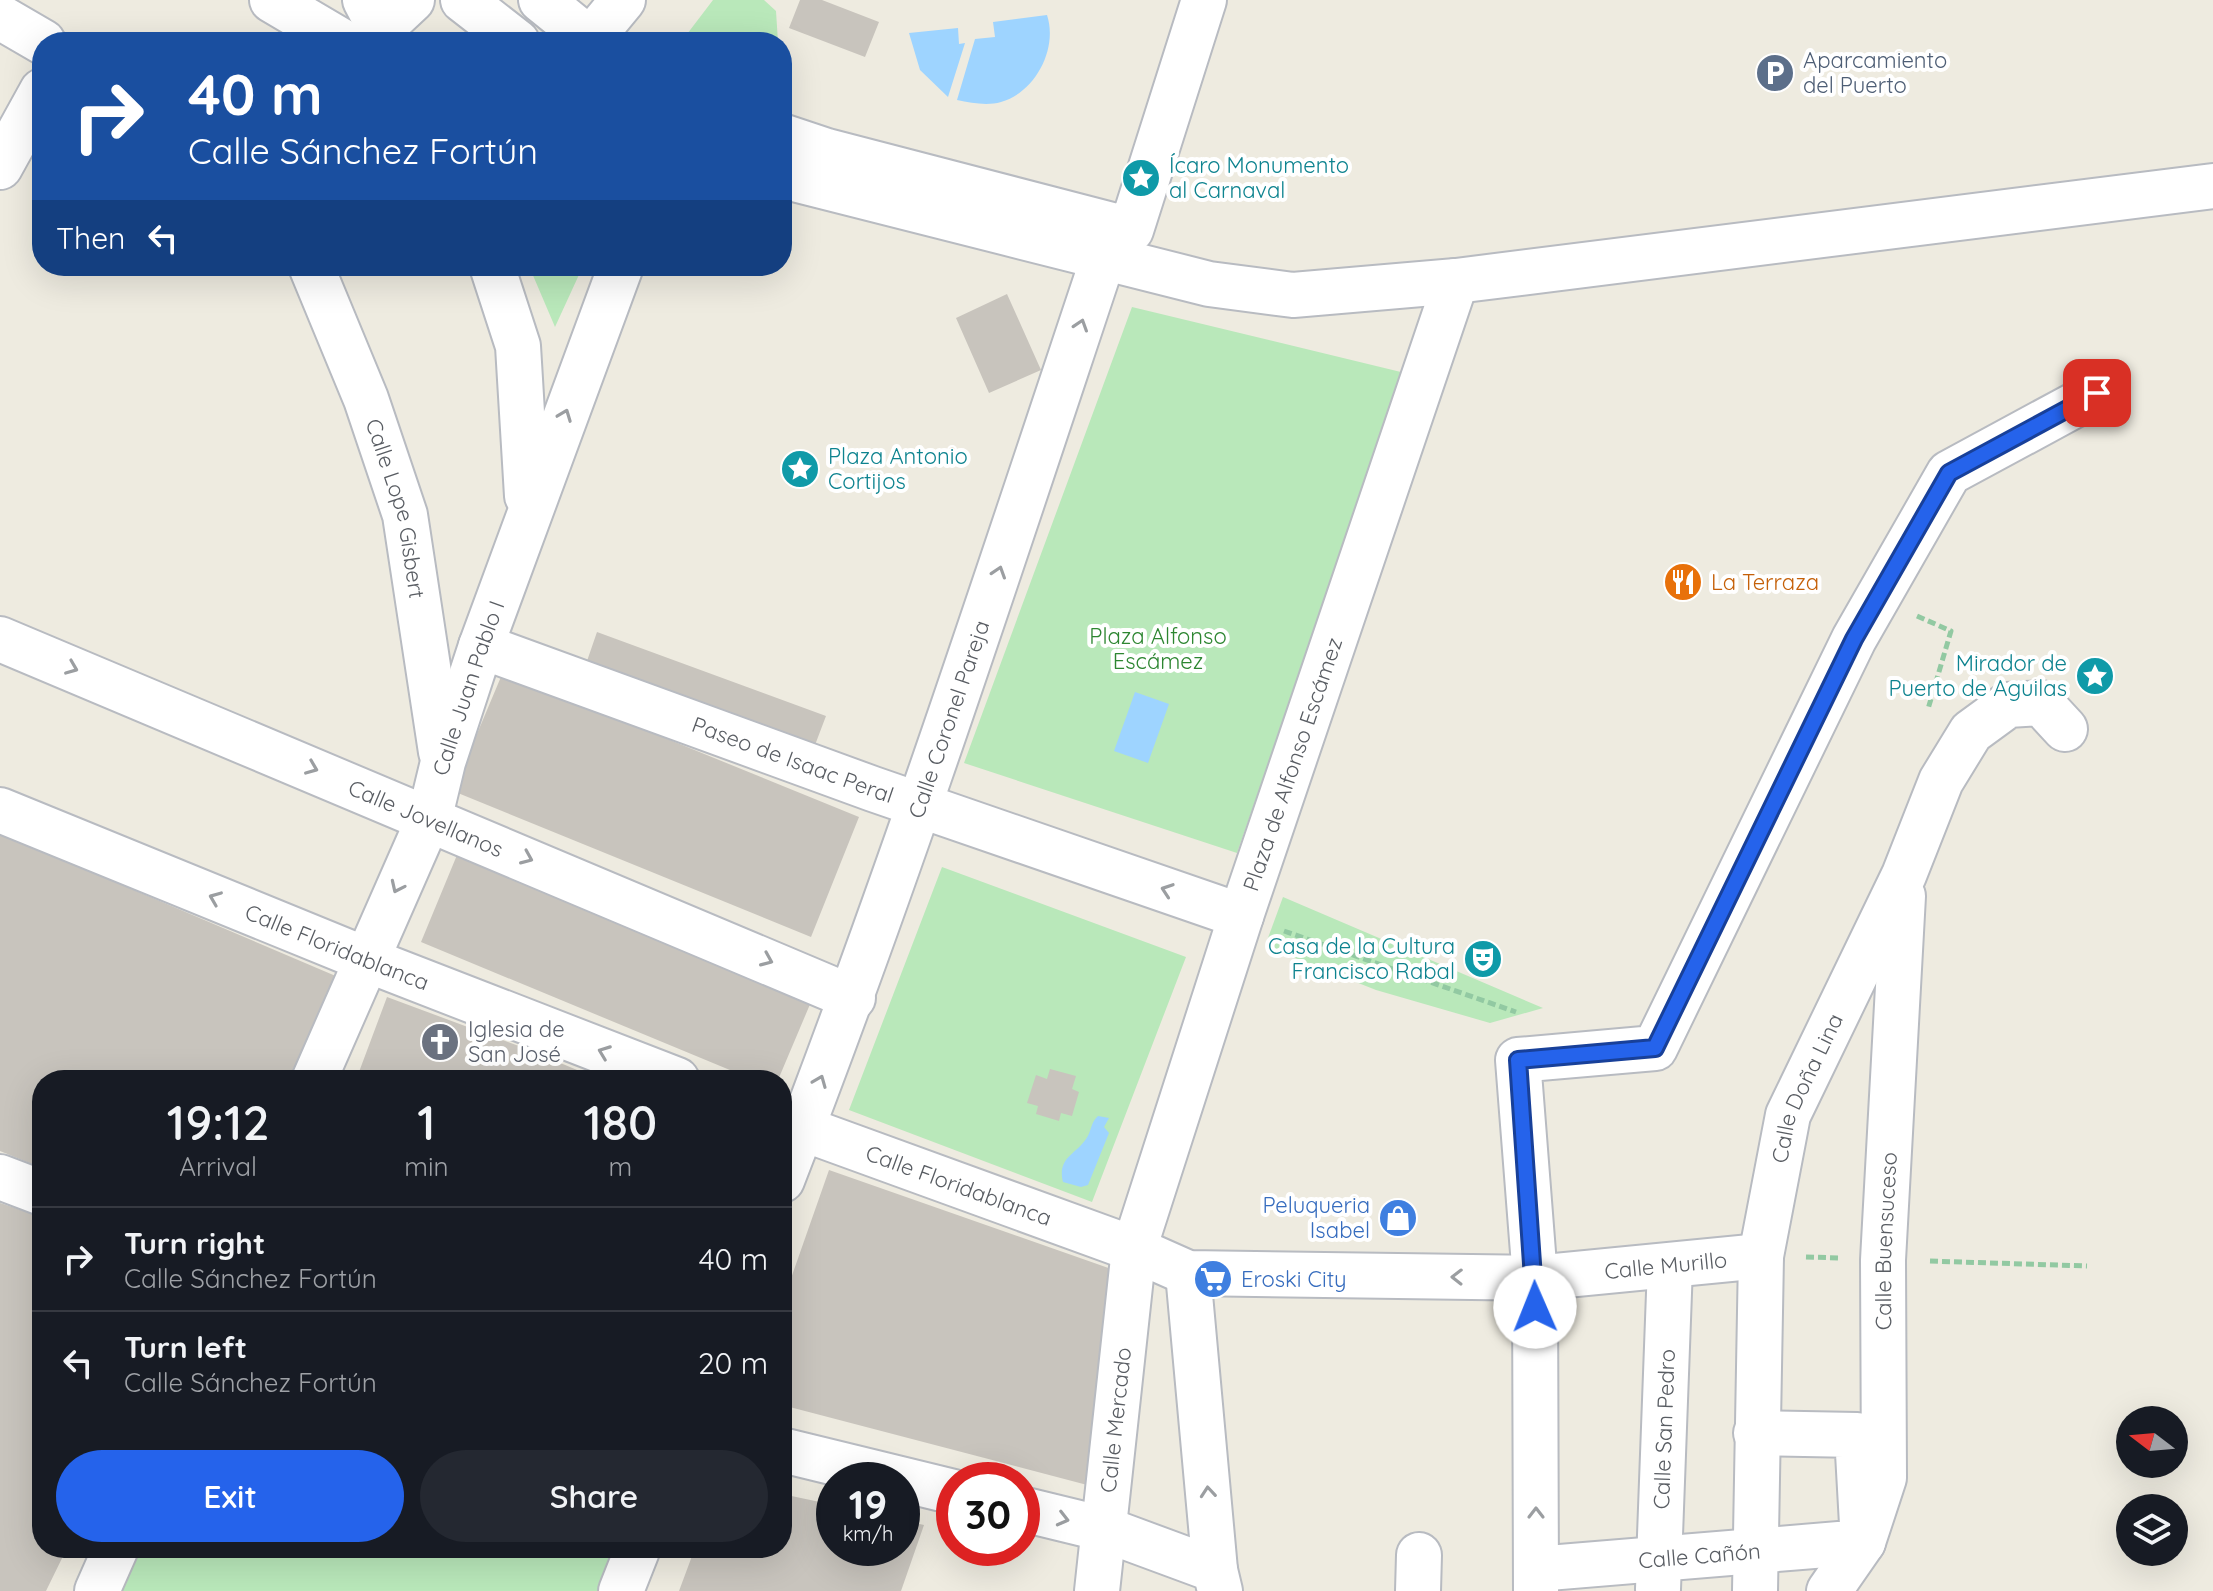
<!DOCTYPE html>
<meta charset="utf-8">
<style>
:root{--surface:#171b24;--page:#242831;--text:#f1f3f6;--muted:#9ea1a6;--line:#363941;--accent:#2563eb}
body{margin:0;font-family:Quicksand,sans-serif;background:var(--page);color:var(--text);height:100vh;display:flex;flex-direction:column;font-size:30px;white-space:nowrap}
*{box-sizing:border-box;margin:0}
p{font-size:26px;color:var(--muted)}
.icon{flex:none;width:44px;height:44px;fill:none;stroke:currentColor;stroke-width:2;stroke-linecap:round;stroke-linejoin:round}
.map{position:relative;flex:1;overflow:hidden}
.sheet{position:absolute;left:32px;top:1070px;width:760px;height:488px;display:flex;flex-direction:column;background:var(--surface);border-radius:32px;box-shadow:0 8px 32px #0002}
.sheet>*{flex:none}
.guide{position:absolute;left:32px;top:32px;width:760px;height:244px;border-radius:32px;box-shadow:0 8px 32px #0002;background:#1a4fa0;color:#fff;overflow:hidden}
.needle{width:52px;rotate:286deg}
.fabs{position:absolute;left:2116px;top:1406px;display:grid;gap:16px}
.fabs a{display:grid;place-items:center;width:72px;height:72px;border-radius:50%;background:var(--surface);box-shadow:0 8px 32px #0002;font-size:40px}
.speed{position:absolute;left:816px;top:1462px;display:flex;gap:16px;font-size:40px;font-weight:700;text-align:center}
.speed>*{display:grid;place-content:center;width:104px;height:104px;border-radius:50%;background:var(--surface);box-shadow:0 8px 32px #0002;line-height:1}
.speed small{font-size:20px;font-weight:400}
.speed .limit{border:12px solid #d22;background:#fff;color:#111}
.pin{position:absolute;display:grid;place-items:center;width:68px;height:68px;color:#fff;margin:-34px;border-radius:16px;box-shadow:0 4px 12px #0006}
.me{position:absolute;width:88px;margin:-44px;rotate:359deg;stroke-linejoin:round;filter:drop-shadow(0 0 6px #0008)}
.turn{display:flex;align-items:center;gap:28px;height:168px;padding:0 24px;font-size:36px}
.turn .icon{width:104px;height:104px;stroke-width:2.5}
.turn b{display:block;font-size:56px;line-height:68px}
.then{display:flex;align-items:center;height:76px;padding:0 24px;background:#0003;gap:16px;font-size:30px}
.eta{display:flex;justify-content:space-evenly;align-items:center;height:136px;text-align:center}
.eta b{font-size:48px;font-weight:600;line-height:56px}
.cta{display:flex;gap:16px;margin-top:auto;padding:16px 24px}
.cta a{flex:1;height:92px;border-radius:48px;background:var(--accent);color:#fff;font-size:32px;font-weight:600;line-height:92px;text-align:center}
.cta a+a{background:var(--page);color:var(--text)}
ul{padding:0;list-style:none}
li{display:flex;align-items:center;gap:24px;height:104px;padding:0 24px;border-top:2px solid var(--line)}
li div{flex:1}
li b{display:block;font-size:30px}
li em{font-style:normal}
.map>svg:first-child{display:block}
.green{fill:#b9e8ba}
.water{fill:#9ed4ff}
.building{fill:#c8c4bd}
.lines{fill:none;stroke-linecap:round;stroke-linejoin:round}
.minor-casing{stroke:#b8bbc1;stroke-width:48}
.path{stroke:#92c9a2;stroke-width:5;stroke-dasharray:8 4;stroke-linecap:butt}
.minor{stroke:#fff;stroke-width:44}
.oneway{stroke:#9b9ea1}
.route-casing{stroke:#184099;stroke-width:20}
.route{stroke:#2563eb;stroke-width:14}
.labels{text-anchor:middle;stroke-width:8;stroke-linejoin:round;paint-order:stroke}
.service-label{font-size:22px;fill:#4e5e75;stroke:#fff;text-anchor:start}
.culture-label{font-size:22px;fill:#0d838f;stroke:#fff;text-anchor:start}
.street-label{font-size:22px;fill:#595d63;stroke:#fff}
.food-label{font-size:22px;fill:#c56008;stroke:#fff;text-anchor:start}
.park-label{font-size:22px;fill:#2d8631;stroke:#fff}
.worship-label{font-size:22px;fill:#5b616d;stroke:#fff;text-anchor:start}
.shop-label{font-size:22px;fill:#366cbe;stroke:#fff;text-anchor:end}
</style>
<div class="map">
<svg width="2213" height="1591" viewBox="0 0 2213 1591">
<rect width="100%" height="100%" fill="#eeebe0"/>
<path class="green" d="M713,0H764L776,11L778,42H681Z
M529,266H583L555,327Z
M1132,307L1405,373L1237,853L964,763Z
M942,867L1186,957L1092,1202L849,1110Z
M1283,897L1543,1008L1490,1023L1376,990L1265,946Z
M137,1548H615L599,1591H120Z"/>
<path class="water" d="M1047,15C1058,48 1036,92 1001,102C987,106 972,103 957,100L975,39L995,37L993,22Z
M958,28L959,44L965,43L948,97L920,70L909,33Z
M1135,692L1169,704L1148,763L1114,751Z
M1098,1116L1109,1118L1104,1127L1109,1133L1088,1185L1081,1187L1063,1182C1057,1158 1075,1155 1086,1139C1092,1131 1090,1123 1098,1116Z"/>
<path class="building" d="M800,0H822L879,22L865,57L789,28Z
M1007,294L1041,370L989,393L956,318Z
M597,632L826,716L815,745L587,661Z
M503,672L859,817L811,937L453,791Z
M0,833L338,977L295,1080H42V1168L0,1151Z
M457,855L811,1002L778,1080H754L421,942Z
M387,997L527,1049L601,1080H356Z
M1050,1069L1076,1076L1072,1089L1079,1092L1072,1116L1061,1113L1059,1121L1036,1114L1038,1106L1027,1103L1036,1075L1047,1079Z
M829,1170L1117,1271L1091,1486L782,1405V1304Z
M0,1203L42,1217V1548H67L46,1591H0Z
M782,1494L834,1505V1548H902V1520L924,1525L901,1591H679L695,1548H782Z"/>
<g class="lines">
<defs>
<g id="minor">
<path d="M272,0L343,42"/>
<path d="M365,0L387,42"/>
<path d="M463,0L517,42"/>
<path d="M541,0L593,42"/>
<path d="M0,17L43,42"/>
<path d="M381,29L412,0"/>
<path d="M590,40L623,0"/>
<path d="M782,136L827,151L1131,230L1204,0"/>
<path d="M0,167L42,91"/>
<path d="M782,176L1209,284L1293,295L1456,281L2213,186"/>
<path id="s1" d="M311,266L366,399L405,515L441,752"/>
<path d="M492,266L518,346L527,496"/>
<path id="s2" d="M0,639L853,998"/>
<path id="s3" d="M481,646L873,789L1241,916"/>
<path id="s4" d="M0,810L365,959L677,1080"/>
<path id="s5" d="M314,1080L430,816L443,762L481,646L621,266"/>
<path id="s6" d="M782,1121L1134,1249L1188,1273L1535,1278L1761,1256"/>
<path d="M0,1177L42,1193"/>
<path id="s7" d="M782,1180C900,876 1001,565 1104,256"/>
<path d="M1188,1273L1215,1570"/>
<path d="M782,1450L954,1492"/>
<path d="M1022,1509L1104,1529L1215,1570L1220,1591"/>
<path id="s8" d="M1536,1569L1863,1542L1857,1435L1756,1433"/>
<path id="s9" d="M1658,1589L1670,1266"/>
<path d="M97,1591L116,1548"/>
<path d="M621,1591L638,1548"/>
<path id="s10" d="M1097,1591L1134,1249L1241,916L1456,281"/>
<path d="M1418,1591L1419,1555"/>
<path d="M1536,1591L1535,1278L1518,1060L1655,1048L1854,639L1949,473L2097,393"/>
<path id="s11" d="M1755,1591L1761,1256L1788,1115L1904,875L1941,781L1971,732L2008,705L2041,703L2065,729"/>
<path id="s12" d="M1829,1591L1863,1542L1884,1478L1883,1260L1903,896"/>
</g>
</defs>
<use href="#minor" class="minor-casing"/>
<path class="path" d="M1917,616L1951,631L1928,709
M1284,931L1516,1012
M1806,1257L1840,1258
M1930,1261L2087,1266"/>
<use href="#minor" class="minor"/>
</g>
<defs><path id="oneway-chevron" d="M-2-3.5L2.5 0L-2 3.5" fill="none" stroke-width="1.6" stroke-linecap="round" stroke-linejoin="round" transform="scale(2)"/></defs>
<g class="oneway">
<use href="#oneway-chevron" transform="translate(1081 325) rotate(-72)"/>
<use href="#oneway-chevron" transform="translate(565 415) rotate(-69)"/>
<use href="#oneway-chevron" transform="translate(999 572) rotate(-72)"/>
<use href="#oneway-chevron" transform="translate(72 668) rotate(22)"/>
<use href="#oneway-chevron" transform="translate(312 768) rotate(22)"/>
<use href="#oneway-chevron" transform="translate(527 858) rotate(23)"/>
<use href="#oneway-chevron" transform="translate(397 887) rotate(115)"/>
<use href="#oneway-chevron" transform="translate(1167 890) rotate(-161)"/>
<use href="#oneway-chevron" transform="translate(215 898) rotate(-158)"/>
<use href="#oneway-chevron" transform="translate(767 960) rotate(23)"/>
<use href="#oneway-chevron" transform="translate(604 1052) rotate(-159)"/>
<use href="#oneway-chevron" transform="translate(820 1081) rotate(-68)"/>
<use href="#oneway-chevron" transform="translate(1457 1277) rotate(-179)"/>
<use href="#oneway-chevron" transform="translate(1208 1492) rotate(-95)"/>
<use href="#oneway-chevron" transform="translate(1536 1513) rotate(-90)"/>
<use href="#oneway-chevron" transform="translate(1063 1519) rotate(14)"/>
</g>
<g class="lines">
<defs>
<path id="route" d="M1535,1307L1518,1060L1655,1048L1854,639L1949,473L2097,393"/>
</defs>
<use href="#route" class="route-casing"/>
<use href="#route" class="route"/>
</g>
<defs>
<symbol id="parking-disc" viewBox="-11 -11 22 22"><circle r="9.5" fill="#5c6f8a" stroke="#fff"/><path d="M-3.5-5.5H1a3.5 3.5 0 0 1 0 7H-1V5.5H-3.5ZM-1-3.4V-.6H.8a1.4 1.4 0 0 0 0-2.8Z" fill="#fff"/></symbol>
<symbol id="sight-disc" viewBox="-11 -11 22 22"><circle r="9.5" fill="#0f9aa8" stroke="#fff"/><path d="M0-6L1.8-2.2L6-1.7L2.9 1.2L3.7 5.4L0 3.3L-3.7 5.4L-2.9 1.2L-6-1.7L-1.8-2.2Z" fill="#fff"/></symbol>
<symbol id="restaurant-disc" viewBox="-11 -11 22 22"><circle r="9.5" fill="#e8710a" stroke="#fff"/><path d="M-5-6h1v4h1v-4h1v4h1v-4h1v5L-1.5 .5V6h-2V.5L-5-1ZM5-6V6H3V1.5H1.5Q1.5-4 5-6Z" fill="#fff"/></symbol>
<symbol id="theatre-disc" viewBox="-11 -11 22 22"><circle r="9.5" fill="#0f9aa8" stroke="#fff"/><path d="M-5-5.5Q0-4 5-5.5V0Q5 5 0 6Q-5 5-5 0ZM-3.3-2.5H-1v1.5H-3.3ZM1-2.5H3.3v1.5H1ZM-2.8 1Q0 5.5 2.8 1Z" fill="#fff"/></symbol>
<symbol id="church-disc" viewBox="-11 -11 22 22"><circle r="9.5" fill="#6b7280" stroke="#fff"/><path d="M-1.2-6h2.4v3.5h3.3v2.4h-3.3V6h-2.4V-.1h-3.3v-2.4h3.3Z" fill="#fff"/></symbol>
<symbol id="shop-disc" viewBox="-11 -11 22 22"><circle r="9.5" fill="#3f7fe0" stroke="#fff"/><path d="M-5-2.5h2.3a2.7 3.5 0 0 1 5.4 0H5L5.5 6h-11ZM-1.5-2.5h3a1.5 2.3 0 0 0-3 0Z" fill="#fff"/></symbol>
<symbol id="supermarket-disc" viewBox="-11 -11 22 22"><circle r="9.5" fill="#3f7fe0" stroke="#fff"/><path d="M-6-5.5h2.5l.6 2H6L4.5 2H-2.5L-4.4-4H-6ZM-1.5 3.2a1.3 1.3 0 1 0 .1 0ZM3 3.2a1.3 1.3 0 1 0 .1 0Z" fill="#fff"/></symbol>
</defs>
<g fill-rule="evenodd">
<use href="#parking-disc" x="1753" y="51" width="44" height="44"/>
<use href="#sight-disc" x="1119" y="156" width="44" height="44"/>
<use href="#sight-disc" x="778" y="447" width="44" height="44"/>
<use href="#restaurant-disc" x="1661" y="560" width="44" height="44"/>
<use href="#sight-disc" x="2073" y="654" width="44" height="44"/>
<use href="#theatre-disc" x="1461" y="937" width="44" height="44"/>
<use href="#church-disc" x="418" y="1020" width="44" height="44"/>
<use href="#shop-disc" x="1376" y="1196" width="44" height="44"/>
<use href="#supermarket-disc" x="1191" y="1257" width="44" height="44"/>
</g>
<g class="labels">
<g class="service-label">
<text x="1803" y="68">Aparcamiento<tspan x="1803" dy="25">del Puerto</tspan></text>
</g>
<g class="culture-label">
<text x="1169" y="173">Ícaro Monumento<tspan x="1169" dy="25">al Carnaval</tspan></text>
<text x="828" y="464">Plaza Antonio<tspan x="828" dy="25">Cortijos</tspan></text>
<text x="2067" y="671" text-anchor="end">Mirador de<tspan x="2067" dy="25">Puerto de Aguilas</tspan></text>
<text x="1455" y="954" text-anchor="end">Casa de la Cultura<tspan x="1455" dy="25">Francisco Rabal</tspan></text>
</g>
<g class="street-label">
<text dy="8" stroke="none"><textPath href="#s1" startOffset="258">Calle Lope Gisbert</textPath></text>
<text dy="8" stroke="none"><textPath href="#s5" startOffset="422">Calle Juan Pablo I</textPath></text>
<text dy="8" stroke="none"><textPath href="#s7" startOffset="490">Calle Coronel Pareja</textPath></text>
<text dy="8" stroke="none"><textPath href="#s3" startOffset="332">Paseo de Isaac Peral</textPath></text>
<text dy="8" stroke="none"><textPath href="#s10" startOffset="854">Plaza de Alfonso Escámez</textPath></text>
<text dy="8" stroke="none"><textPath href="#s2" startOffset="462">Calle Jovellanos</textPath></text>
<text dy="8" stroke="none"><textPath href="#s4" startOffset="364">Calle Floridablanca</textPath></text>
<text dy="8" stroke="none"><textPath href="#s11" startOffset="510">Calle Doña Lina</textPath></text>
<text dy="8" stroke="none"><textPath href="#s6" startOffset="188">Calle Floridablanca</textPath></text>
<text dy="8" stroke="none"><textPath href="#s12" startOffset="364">Calle Buensuceso</textPath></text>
<text dy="8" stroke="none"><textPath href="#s6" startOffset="912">Calle Murillo</textPath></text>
<text dy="8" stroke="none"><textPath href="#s10" startOffset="172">Calle Mercado</textPath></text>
<text dy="8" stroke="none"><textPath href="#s9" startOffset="160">Calle San Pedro</textPath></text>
<text dy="8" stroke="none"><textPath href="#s8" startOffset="164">Calle Cañón</textPath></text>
</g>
<g class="food-label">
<text x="1711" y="590">La Terraza</text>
</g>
<g class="park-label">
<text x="1158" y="644">Plaza Alfonso<tspan x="1158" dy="25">Escámez</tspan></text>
</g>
<g class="worship-label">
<text x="468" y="1037">Iglesia de<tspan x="468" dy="25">San José</tspan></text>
</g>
<g class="shop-label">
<text x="1370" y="1213">Peluqueria<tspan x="1370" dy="25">Isabel</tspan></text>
<text x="1241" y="1287" text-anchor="start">Eroski City</text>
</g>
</g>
</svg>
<div class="fabs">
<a><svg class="needle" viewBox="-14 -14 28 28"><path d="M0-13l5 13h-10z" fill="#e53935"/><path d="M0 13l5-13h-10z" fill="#9ea1a6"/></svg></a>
<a><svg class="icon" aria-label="layers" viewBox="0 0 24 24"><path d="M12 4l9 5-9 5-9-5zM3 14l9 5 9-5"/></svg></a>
</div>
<div class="speed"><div>19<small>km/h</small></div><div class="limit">30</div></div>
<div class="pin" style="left:2097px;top:393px;background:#d93025"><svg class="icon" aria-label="arrive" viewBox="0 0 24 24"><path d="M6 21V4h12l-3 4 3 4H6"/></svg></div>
<svg class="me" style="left:1535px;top:1307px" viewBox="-20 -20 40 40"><circle r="19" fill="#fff"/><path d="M0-13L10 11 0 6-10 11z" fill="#2563eb"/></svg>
<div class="guide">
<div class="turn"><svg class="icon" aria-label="right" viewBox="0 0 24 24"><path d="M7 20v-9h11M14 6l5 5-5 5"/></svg><div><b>40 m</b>Calle Sánchez Fortún</div></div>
<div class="then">Then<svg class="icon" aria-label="left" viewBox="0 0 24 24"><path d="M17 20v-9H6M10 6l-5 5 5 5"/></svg></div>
</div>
<section class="sheet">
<div class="eta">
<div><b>19:12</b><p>Arrival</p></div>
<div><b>1</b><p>min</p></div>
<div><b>180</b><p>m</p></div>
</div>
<ul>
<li><svg class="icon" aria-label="right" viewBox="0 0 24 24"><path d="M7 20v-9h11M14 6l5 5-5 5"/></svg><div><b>Turn right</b><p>Calle Sánchez Fortún</p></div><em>40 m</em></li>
<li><svg class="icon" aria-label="left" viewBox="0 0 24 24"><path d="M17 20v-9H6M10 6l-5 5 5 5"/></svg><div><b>Turn left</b><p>Calle Sánchez Fortún</p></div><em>20 m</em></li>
</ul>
<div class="cta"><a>Exit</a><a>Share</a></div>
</section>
</div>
